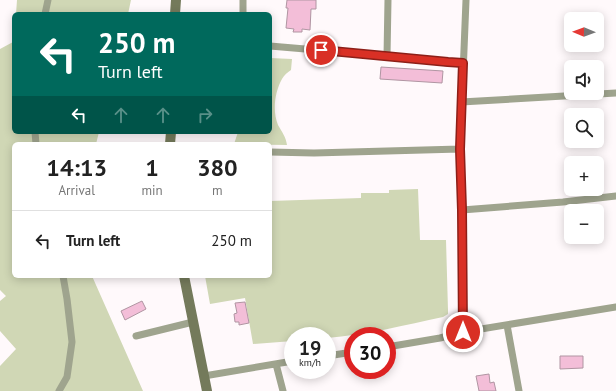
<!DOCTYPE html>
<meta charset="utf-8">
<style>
:root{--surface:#fff;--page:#f6f6f6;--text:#222;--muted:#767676;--line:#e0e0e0}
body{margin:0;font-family:"PT Sans",sans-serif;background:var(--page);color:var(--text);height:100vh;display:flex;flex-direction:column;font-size:15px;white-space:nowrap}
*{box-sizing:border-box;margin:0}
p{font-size:13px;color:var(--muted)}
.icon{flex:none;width:22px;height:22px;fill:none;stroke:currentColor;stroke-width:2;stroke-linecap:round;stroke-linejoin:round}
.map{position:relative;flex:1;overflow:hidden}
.details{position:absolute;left:12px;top:142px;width:260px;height:136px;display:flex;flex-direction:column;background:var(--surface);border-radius:6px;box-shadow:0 2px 10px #0003}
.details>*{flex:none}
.guide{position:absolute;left:12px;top:12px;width:260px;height:122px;border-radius:6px;box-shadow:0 2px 10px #0003;background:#00695c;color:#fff;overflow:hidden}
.needle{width:26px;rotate:271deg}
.buttons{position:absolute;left:564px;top:12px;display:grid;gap:8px}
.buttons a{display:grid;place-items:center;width:40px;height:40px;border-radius:6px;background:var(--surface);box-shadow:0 2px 10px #0003;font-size:20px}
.speed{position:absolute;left:284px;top:327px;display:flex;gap:8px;font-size:20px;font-weight:700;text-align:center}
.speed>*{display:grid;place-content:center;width:52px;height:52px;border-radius:50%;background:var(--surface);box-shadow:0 2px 10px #0003;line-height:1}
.speed small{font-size:10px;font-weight:400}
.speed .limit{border:6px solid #d22;background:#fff;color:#111}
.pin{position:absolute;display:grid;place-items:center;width:34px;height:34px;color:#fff;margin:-17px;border:2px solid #fff;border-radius:50%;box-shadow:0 1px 4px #0007}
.me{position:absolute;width:44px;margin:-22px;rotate:0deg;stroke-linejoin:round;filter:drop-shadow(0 0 3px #0008)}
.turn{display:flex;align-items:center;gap:14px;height:84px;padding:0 20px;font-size:18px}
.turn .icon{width:52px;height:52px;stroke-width:2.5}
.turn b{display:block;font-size:28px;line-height:34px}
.lanes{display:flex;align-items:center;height:38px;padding:0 20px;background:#0003;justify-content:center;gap:20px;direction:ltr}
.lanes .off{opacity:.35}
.eta{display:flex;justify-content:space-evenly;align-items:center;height:68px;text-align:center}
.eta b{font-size:24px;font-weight:600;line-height:28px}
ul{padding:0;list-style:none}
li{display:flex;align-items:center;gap:12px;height:60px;padding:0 20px;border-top:1px solid var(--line)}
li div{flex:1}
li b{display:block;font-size:15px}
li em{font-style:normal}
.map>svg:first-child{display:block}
.green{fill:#d0d7b5}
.building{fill:#f3bed8;stroke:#b095a2}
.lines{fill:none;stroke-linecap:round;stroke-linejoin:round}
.street{stroke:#9fa48e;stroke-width:7}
.secondary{stroke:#747a5b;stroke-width:10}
.route-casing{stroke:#8d1f18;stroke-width:10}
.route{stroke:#d93025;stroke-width:7}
</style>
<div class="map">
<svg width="616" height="391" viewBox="0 0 616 391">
<rect width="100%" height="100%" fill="#fff9fb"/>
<path class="green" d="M17,0H131L128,14H16Z
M14,30V132H99L96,144H14V276H92L143,391H0V366L16,349L0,331V301L6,296L0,290V49L13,42Z
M270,58L292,59L291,70C288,72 284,75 282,79C275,91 272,111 278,125C282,132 286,137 287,145L234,144L238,132H270Z
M418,189L420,240H446L448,310V314L443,317C406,325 365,335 327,338V336H293V341L253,344L245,298L210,304L205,276H270V201L361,198V193H389V190Z"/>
<path class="building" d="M287,0H316V9H311L310,30L302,29V32H293L294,29L286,28L288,8H286Z
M381,67L443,71L442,83L380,79Z
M142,301L146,309L125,320L121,311Z
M245,302L249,323L239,325V322H235L234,314L237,313L235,303Z
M560,356H583V368L560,369Z
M489,374L490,383L494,382L496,391H479L476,376Z"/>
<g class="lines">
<path class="street" d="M45,14L48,0
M243,14V0
M270,46L387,56L448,63H463
M387,56L388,0
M461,102L616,93
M35,132L36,144
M270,152L314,153L460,149
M462,210L563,202L616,196
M507,325L519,391
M463,332L462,210L460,149L466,0
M136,336L193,322
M387,347L440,338L463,332L616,307
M327,356L353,352
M276,364L283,391
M204,376L293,361
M59,391L67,377L72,342L67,299L63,276"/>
<path class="secondary" d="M175,14L176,0
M170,144L171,132
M184,276L207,391"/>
</g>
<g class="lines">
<defs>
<path id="route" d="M321,50L448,62L463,63L460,149L462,210L463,332"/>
</defs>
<use href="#route" class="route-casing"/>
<use href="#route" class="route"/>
</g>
</svg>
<div class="buttons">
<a><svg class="needle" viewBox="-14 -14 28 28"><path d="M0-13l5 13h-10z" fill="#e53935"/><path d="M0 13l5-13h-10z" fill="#767676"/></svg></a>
<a><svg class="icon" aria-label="sound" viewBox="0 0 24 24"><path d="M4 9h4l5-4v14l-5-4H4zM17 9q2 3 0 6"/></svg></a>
<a><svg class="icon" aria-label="search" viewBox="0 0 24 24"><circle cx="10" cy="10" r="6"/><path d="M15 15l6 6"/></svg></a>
<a>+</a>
<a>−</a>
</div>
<div class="speed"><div>19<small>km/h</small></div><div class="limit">30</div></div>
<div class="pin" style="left:321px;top:50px;background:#d93025"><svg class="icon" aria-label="arrive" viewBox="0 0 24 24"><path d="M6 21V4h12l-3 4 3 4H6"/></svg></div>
<svg class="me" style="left:463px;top:332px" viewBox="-20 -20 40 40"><circle r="17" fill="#d93025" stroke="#fff" stroke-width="3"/><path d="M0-11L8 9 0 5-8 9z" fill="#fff"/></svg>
<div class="guide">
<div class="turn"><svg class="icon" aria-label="left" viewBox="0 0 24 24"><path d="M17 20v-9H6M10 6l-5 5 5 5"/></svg><div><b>250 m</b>Turn left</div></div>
<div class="lanes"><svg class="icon" aria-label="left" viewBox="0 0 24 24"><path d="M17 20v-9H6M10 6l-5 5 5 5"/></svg><svg class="icon off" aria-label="ahead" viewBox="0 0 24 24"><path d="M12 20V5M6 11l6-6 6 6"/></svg><svg class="icon off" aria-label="ahead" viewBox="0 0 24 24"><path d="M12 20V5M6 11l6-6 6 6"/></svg><svg class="icon off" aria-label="right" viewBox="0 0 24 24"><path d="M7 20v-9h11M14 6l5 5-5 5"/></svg></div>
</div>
<section class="details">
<div class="eta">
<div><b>14:13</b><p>Arrival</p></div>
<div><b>1</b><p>min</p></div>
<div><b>380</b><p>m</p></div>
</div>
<ul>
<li><svg class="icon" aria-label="left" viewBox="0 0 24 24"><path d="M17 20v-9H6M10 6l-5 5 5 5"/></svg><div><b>Turn left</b></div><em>250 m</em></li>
</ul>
</section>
</div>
